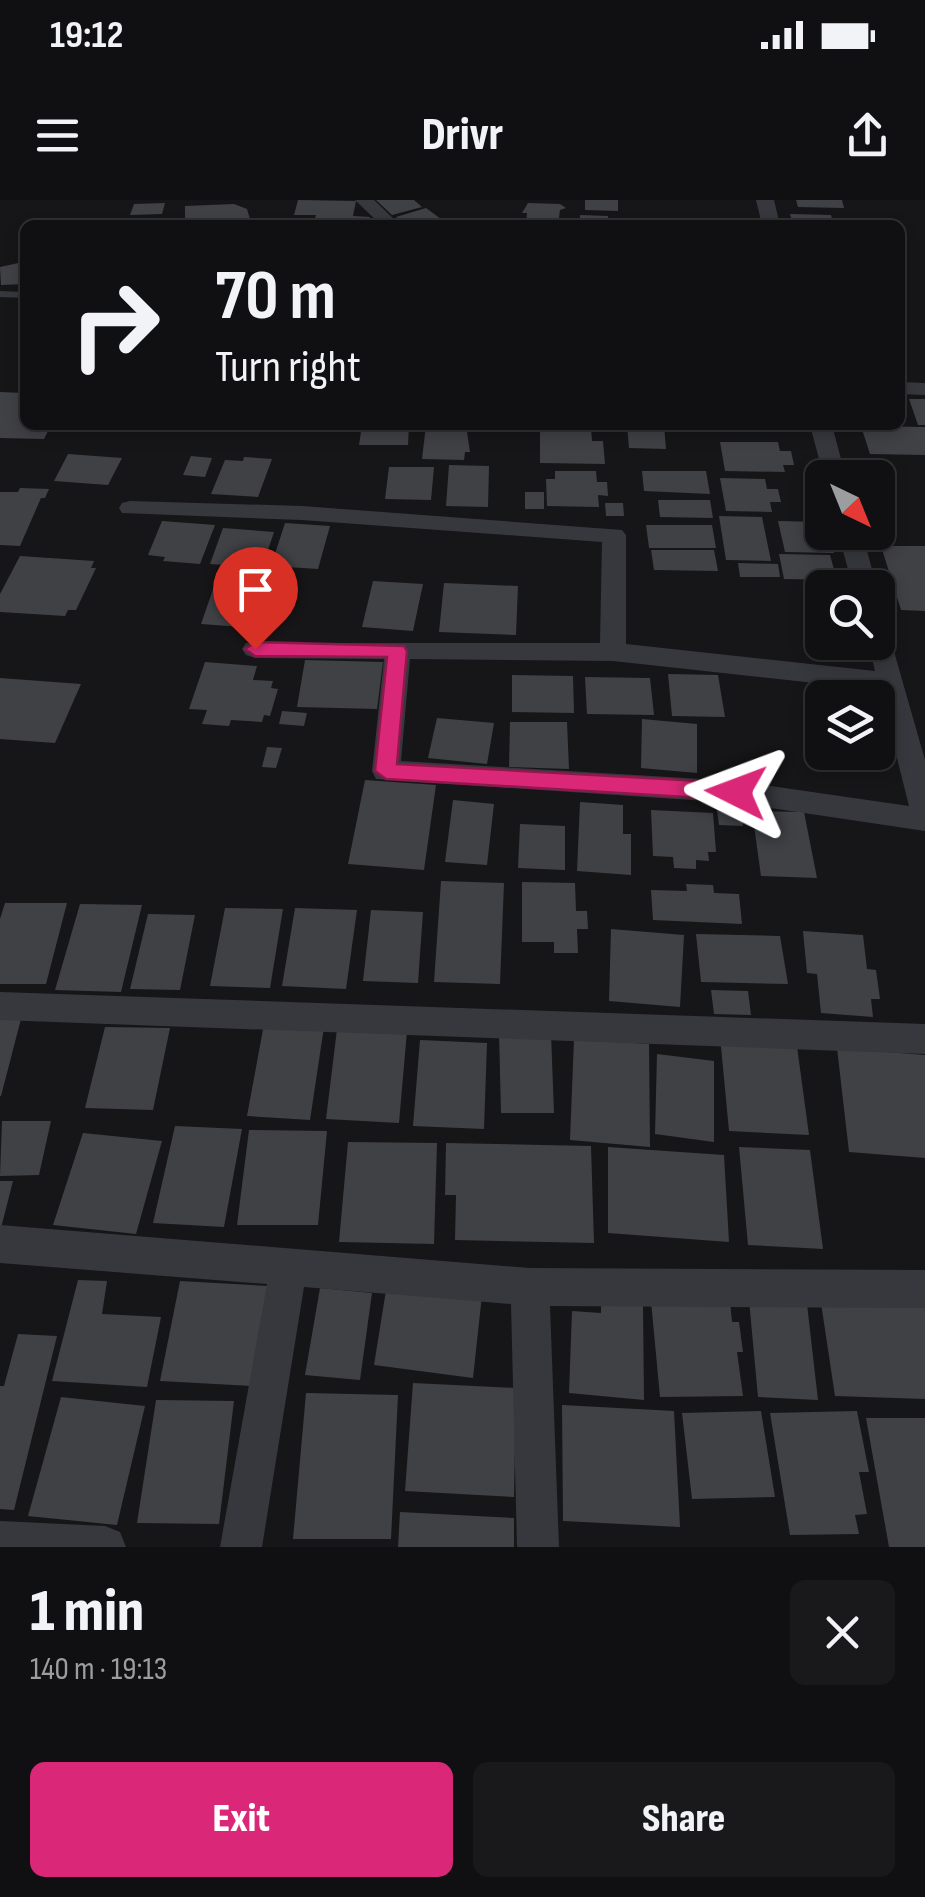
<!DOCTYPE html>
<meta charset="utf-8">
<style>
:root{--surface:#101012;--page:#19191b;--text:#f1f3f6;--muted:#9c9d9f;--line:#303032;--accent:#db2777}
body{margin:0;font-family:"Sofia Sans Condensed",sans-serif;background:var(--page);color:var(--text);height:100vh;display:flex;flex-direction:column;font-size:38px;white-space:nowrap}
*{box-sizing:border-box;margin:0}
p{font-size:32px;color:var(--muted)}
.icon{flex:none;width:55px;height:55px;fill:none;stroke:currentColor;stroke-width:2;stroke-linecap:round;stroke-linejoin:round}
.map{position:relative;height:1347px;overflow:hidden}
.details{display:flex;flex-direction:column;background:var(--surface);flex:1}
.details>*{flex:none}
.guide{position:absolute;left:20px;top:20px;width:885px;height:210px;border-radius:15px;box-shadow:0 5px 15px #0003,0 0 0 2px var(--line);background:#101012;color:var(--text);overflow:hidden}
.needle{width:65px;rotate:137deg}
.buttons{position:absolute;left:805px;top:260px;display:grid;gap:20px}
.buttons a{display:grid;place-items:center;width:90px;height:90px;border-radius:15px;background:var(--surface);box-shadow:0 5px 15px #0003,0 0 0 2px var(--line);font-size:50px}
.pin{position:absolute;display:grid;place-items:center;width:85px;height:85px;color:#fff;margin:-102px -42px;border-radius:50% 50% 50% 0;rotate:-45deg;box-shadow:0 0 10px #0007}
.pin .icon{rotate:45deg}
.me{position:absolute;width:110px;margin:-55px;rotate:273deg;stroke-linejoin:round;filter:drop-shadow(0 0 8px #0008)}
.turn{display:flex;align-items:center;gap:35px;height:210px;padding:0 30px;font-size:45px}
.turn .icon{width:130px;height:130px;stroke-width:2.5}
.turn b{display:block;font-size:70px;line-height:85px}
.round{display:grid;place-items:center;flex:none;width:105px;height:105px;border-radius:15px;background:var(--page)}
.head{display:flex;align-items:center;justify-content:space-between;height:170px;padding:0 30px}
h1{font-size:60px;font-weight:800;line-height:75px}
.primary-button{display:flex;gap:20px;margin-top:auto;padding:20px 30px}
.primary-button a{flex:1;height:115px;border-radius:15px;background:var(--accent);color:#fff;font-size:40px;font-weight:800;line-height:115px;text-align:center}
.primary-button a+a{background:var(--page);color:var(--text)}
.status{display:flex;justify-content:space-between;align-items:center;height:70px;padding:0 50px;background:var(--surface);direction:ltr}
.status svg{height:28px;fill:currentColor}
header{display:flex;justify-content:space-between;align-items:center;height:130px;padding:0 30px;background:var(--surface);font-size:45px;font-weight:800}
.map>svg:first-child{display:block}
.building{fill:#404145}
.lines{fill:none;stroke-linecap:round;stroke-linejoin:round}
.service{fill:#37383d;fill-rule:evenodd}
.minor{fill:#37383d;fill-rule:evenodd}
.route{fill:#db2777;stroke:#8e194d;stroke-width:2.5}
</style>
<div class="status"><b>19:12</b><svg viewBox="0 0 49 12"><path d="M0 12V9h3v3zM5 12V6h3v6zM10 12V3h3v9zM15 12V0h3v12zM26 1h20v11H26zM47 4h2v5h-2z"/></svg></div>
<header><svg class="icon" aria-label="menu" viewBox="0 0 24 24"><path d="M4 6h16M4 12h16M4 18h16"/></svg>Drivr<svg class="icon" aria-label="share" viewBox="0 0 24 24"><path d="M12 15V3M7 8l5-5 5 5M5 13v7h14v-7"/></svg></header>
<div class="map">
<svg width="925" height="1347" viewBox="0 0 925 1347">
<rect width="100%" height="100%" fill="#161618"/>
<path class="building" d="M298,0L356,1L353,16L370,17L368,25H313L316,15H294Z
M376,0H414L422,7L392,15Z
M585,0H618V11L585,10Z
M796,0H842L844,8L798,7Z
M165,3L162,14L130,15L134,4Z
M528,3L560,4L566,8L560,10L558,25H526L527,13H522Z
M234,4L247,9L250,19L185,23V6Z
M426,8L445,22L406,25L396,17Z
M790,14L831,15L834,25H793Z
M580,15L608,16V25H580Z
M23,62L25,84L1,85L0,67Z
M0,192L25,193V225H51L44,239L0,238Z
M909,199H925V225H918Z
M362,225H409L408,245H359Z
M426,225H466L470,252H465L464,260L422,259Z
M532,225L591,228L592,241H603L605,264L540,263V228Z
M627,225H664L666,249L629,248Z
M861,226L925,227V255L870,254Z
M720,242H778L780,251H791L794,265H783L785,272L725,271Z
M68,254L122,258L108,285L54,281Z
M191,256L212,258L205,277L183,275Z
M244,257L272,259L258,297L211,294L225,260L243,261Z
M449,265L489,266L488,307L446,306Z
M389,267H434L431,300L385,299Z
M555,271H596L597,282H607L608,296L598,295L599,307L547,306L546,279H555Z
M642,271H706L710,294L644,291Z
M720,278L765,279L767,289H778L781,302H770L772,312L726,311Z
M20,288L49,289L45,298H41L20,346L0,345V292H18Z
M525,292H544V309H525Z
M658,300H710L713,318L660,317Z
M605,303H623L624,316H606Z
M719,316L762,317L771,361L726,360Z
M162,321L215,325L200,364L163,361L165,357L148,355Z
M778,321L822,322V332H829L834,353L785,352Z
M285,323L330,326L318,369L271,366Z
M646,325H712L716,348H649Z
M223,328L274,332L262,368L210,364Z
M881,346H925V411L901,410Z
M651,350H714L718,371L654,370Z
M779,354L830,355L837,380L784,379Z
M20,356L94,361L91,368H96L76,410H68L65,416L0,412V394Z
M738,363L778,364L780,377H740Z
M218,375L258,378L242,427L201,424Z
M373,381L423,384L413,431L362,427Z
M444,383L518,386L516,435L439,432Z
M825,442H850L855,459H829Z
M305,460L383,462L377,509L297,507Z
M205,462L257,466L253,480L273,481L271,488L278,489L270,516L264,515L262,522L231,520L229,526L202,524L207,510L189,509Z
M668,474L718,475L725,517L672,516Z
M512,475L573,476L574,513L512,512Z
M585,477L650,478L654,515L587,514Z
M0,478L81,484L55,543L0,539Z
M282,511L307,513L304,526L279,524Z
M437,518L494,523L487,564L428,558Z
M642,519L697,524V573L641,568Z
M510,522H567L569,569L509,567Z
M267,547L282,548L276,568L262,567Z
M365,580L436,585L424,670L348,664Z
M453,600L494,604L487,665L445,662Z
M580,602L623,605V634H631V675L577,671Z
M716,603L740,604L743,626L719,625Z
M651,610L713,613L716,652H708L709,661L696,660V669L674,668L673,657L653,656Z
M752,611L804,612L817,678L761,676Z
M520,624L565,626V670L518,668Z
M441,681L504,683L500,784L434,782Z
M522,682L575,683L576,711H587L588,729H577L578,753H554V742H522Z
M686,684L713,685L714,693L739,694L742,724L653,720L651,690L687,691Z
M5,703H67L46,784H0V719Z
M80,704L142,705L121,792L55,790Z
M225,708L283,709L270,788L210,786Z
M295,708L357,710L346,789L282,786Z
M371,710L423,712L418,783L363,781Z
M148,714L195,715L180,790L130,789Z
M611,729L684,735L680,807L609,801Z
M803,731L863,735L867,769L876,770L880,799H871L873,817L821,813L817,774L807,773Z
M696,734L780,736L788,784L701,782Z
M711,790L748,791L751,815L714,814Z
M0,819H21L1,896H0Z
M264,824L324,827L310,920L247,916Z
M105,827L170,828L153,910L85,908Z
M337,829L407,831L399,923L326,919Z
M499,833H551L554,913H501Z
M720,836L796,839L809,935L729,931Z
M574,839L649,844L650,947L570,940Z
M420,840L487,843L484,929L413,926Z
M837,848L925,855V958L849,952Z
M657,854L714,861V942L655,934Z
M2,921H51L39,975L0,976Z
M175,926L242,929L224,1027L153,1023Z
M249,930L327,931L318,1025H237Z
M83,933L162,941L136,1034L53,1025Z
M348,942L437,943L434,1044L339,1042Z
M446,943L591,946L594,1043L455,1040L456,995H445Z
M608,947L724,955L729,1042L608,1033Z
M739,947L810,950L823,1049L748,1045Z
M0,981H13L1,1028H0Z
M78,1080L107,1081L102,1114L161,1117L147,1187L52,1181Z
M180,1081L268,1086L252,1186L160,1181Z
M387,1084L482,1095L473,1178L374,1165Z
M320,1088L372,1093L360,1180L305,1175Z
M749,1100L807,1104L818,1200L758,1197Z
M651,1101H730L732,1122H739L743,1152H737L743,1196L660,1197Z
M601,1102L643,1105L644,1200L569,1193L572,1111L601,1113Z
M821,1103L925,1106V1199L835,1196Z
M18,1134L57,1136L14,1310L0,1309V1186H4Z
M413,1183L516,1188L514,1297L405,1291Z
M306,1193L398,1195L391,1339H293Z
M61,1197L145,1206L117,1325L28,1316Z
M156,1200L234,1201L219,1324L137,1323Z
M562,1205L674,1211L680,1327L563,1321Z
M761,1211L775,1297L692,1299L682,1213Z
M857,1211L869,1272H859L867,1314L855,1315L859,1334L790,1335L770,1213Z
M866,1218H925V1347H889Z
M400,1312L514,1318V1347H398Z"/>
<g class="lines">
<path class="service" d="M177,18L184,25H176L173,21Z
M0,91L25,92V98L0,97Z"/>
<path class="minor" d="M355,0H374L400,25H381Z
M756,0H774L780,25H762Z
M900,182L925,183V195L900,194Z
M810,225H832L846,278H824Z
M130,301L302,306L622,330L626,335V444L875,471L868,442H878V424L887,427L925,560V631L736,603L376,579L372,571L384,459L255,458L246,455L242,449L246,443H600L602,342L302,320L122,313L119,308L122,303ZM410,459L613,461L880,490L909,606L736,581L401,561Z
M838,332H862L877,388H853Z
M0,792L925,824V854L0,820Z
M0,1025L530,1068L925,1070V1108L550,1106L559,1347H517L511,1104L304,1087L262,1347H220L267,1084L0,1063Z
M0,1321L105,1326L120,1332L126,1347H0Z"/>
</g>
<path class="route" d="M255,442L404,446L407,451L397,564L736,583L747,592L736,600L386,579L375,571L387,457L255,456L245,449Z"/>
</svg>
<div class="buttons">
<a><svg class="needle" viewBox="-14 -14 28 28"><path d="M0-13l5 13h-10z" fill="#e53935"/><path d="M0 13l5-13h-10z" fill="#9c9d9f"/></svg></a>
<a><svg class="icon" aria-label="search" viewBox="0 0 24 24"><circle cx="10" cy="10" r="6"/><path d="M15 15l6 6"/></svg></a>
<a><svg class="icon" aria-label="layers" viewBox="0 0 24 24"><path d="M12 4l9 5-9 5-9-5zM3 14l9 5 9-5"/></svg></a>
</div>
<div class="pin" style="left:255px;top:449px;background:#d93025"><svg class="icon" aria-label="arrive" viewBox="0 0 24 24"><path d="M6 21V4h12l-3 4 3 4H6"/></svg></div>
<svg class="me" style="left:736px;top:592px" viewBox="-20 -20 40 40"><path d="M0-17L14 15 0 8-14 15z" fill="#db2777" stroke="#fff" stroke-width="4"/></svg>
<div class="guide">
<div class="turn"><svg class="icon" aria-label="right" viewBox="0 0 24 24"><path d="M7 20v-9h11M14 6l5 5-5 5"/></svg><div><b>70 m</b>Turn right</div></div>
</div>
</div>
<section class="details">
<div class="head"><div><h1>1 min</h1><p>140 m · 19:13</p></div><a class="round"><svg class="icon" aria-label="close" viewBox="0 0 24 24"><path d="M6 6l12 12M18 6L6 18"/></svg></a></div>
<div class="primary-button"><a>Exit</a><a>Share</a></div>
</section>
